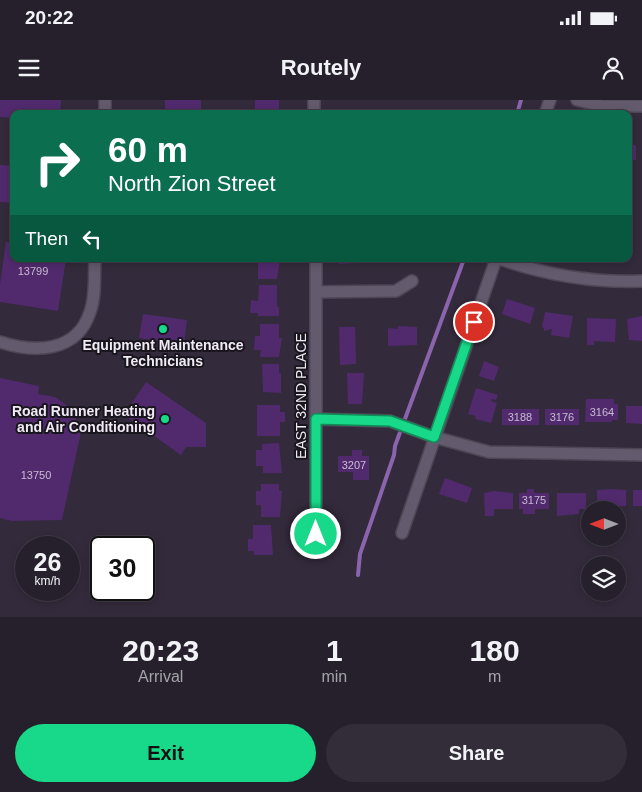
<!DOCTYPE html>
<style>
:root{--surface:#26202c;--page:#322d38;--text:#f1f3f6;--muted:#a4a3a9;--line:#423e48;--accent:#17d989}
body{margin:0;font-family:Helvetica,sans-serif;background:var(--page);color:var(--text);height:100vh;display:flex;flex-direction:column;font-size:19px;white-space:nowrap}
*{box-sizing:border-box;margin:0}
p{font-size:16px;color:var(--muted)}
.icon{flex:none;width:28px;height:28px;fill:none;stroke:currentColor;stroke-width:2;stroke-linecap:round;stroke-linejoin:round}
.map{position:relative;height:517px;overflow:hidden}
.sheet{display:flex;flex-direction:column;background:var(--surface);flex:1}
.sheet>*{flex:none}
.hud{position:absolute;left:10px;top:10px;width:622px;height:152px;border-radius:10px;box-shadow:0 2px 8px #0003,0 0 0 1px var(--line);background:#0b6e4f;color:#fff;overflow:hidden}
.needle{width:32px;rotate:270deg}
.fabs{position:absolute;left:581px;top:401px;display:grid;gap:10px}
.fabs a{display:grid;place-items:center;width:45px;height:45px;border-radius:50%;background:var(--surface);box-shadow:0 2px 8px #0003,0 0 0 1px var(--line);font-size:25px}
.speed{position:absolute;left:15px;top:436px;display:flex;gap:10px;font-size:25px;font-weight:700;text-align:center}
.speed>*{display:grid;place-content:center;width:65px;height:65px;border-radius:50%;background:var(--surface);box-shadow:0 2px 8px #0003,0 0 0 1px var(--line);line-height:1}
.speed small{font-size:12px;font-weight:400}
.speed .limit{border:2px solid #111;border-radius:8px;background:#fff;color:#111}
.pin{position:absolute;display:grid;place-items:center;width:42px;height:42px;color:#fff;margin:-21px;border:2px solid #fff;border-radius:50%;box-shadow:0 1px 5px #0007}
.me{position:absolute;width:55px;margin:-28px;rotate:0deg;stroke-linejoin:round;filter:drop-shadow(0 0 4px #0008)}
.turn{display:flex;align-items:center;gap:18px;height:105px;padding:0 15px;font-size:22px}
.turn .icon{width:65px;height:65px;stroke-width:2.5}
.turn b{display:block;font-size:35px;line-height:42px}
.then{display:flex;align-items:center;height:48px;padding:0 15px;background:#0003;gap:10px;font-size:19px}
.eta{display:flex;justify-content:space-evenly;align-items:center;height:85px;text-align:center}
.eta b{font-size:30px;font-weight:600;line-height:35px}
.action{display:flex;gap:10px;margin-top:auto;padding:10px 15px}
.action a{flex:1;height:58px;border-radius:30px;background:var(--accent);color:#111;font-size:20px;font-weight:600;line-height:58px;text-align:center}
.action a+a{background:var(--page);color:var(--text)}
.status{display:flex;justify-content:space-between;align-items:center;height:35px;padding:0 25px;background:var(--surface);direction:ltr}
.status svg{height:14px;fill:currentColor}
header{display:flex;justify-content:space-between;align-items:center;height:65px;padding:0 15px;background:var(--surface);font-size:22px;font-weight:600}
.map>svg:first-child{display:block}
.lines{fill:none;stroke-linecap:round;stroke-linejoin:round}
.stream{stroke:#8b64ae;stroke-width:4}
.building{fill:#512a6e}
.street-casing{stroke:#4e4655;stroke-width:14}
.street{stroke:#635a6d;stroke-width:11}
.route-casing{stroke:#0f8d59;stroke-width:12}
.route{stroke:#17d989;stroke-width:9}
.poi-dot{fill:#17d989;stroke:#19151d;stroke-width:2}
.labels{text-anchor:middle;stroke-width:4;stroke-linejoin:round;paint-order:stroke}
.number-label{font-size:11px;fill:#c8bad3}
.poi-label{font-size:14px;font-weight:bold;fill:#f0eaf5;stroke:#19151d}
.street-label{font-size:14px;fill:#f0eaf5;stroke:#19151d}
</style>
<div class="status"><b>20:22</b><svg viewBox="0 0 49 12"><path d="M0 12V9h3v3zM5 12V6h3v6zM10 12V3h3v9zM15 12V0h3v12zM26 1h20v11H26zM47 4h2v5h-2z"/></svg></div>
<header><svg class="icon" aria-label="menu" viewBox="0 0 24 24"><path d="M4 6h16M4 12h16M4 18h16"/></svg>Routely<svg class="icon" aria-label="person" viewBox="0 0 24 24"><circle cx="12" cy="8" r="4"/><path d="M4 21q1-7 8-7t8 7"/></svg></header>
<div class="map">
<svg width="642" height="517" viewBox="0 0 642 517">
<rect width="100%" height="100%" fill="#332a3b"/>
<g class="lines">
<path class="stream" d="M517,14L521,0
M358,475L360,454L394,355L395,346L464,159"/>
</g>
<path class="building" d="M0,0H61L60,14H14V18L0,17Z
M165,0H201V14H165Z
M255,0H279V14H255Z
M629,45H636V60H629Z
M0,65L14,66V103L0,102Z
M629,130H633V152H629Z
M6,142L14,143V159H66L58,211L0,202V184Z
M258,159H280L277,179H258Z
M339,159H356V163L339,164Z
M259,185H277V207H279V216H258V213H250L251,200L258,201Z
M507,199L535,208L530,224L502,214Z
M545,212L573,216L569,238L551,235L552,229L544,231V228L542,227Z
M143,214L187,220L184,245L139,238Z
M642,216V241L629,240L627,219Z
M587,218L616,219L615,242L594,241V245H587Z
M260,224H279V238H282L279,257H260L261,250H254L255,236H260Z
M398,226L417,227V245L388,246V228L398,229Z
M339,227H355L356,264L340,265Z
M484,261L499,267L494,281L479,276Z
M262,264H279V273H281V293L263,292Z
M347,273H364L362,304H348Z
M0,278L39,286L38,294L55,297L65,304L74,314L81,332L62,420L12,421L0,418Z
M146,282L206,323V347H186L181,355L124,315Z
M476,288L498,295L496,300L492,299L491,301L497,303L491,323L475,319L476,316L468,314Z
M586,299H614V304H618V320H612V322H585Z
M257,305H280V312H285V322H280V336H257Z
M626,306H642V324L626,323Z
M502,309H539V325H502Z
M545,309H579V325H545Z
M279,343L282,373H263V366H256V350H262V344Z
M352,350H362V356H369V380H353V372H338V356H352Z
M445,378L472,388L467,403L439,394Z
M261,384H279V391H282L280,417H261V405H256V391H261Z
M527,389H534V393H549V409H535V414H523V409H519V393H527Z
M611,389L626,390V406H616L615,410H606L605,406L597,407V390Z
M633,390H642V406H633Z
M494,391L513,393V409H494V416H485L484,393Z
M557,393H586V409H579V414L557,416Z
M253,425H271L273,455H254V451H248V439H253Z"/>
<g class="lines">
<defs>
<path id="street" d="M314,0V14
M577,0L602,6H642
M105,14V0
M545,14L550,0
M316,159V434
M500,159C546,175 593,183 642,181
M316,192L396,191L412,181
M0,242C34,253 77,253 90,212C96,196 94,176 95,159
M316,319L390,321L434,337L489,352L642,355
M402,433L496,159"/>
</defs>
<use href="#street" class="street-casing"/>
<use href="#street" class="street"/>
</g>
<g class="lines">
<defs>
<path id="route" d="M316,434V319L390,321L434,337L474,222"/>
</defs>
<use href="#route" class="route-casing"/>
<use href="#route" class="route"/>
</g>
<g class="poi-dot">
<circle cx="163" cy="229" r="5"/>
<circle cx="165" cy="319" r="5"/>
</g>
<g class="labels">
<g class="number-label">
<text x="33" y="175">13799</text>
<text x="602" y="316">3164</text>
<text x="520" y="321">3188</text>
<text x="562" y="321">3176</text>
<text x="354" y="369">3207</text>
<text x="36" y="379">13750</text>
<text x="534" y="404">3175</text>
</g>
<g class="poi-label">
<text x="163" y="250">Equipment Maintenance<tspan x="163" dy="16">Technicians</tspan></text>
<text x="155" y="316" text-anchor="end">Road Runner Heating<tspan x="155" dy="16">and Air Conditioning</tspan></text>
</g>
<g class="street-label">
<text transform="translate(301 296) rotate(-90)" y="5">EAST 32ND PLACE</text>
</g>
</g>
</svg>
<div class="fabs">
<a><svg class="needle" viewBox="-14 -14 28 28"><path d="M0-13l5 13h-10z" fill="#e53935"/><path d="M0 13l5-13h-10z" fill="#a4a3a9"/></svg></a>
<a><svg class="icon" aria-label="layers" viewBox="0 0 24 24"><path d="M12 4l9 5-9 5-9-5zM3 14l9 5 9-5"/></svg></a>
</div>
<div class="speed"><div>26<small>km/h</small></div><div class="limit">30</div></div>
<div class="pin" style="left:474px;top:222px;background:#d93025"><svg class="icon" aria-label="arrive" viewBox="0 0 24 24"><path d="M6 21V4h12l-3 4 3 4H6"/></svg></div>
<svg class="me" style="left:316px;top:434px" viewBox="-20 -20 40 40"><circle r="17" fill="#17d989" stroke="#fff" stroke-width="3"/><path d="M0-11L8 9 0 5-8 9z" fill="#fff"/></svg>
<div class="hud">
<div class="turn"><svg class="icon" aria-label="right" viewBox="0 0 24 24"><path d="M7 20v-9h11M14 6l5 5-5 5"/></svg><div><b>60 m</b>North Zion Street</div></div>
<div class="then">Then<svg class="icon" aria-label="left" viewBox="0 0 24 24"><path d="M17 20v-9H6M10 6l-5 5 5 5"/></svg></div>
</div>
</div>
<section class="sheet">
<div class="eta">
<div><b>20:23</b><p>Arrival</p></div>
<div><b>1</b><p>min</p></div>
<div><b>180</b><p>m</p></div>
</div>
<div class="action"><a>Exit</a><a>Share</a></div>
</section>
